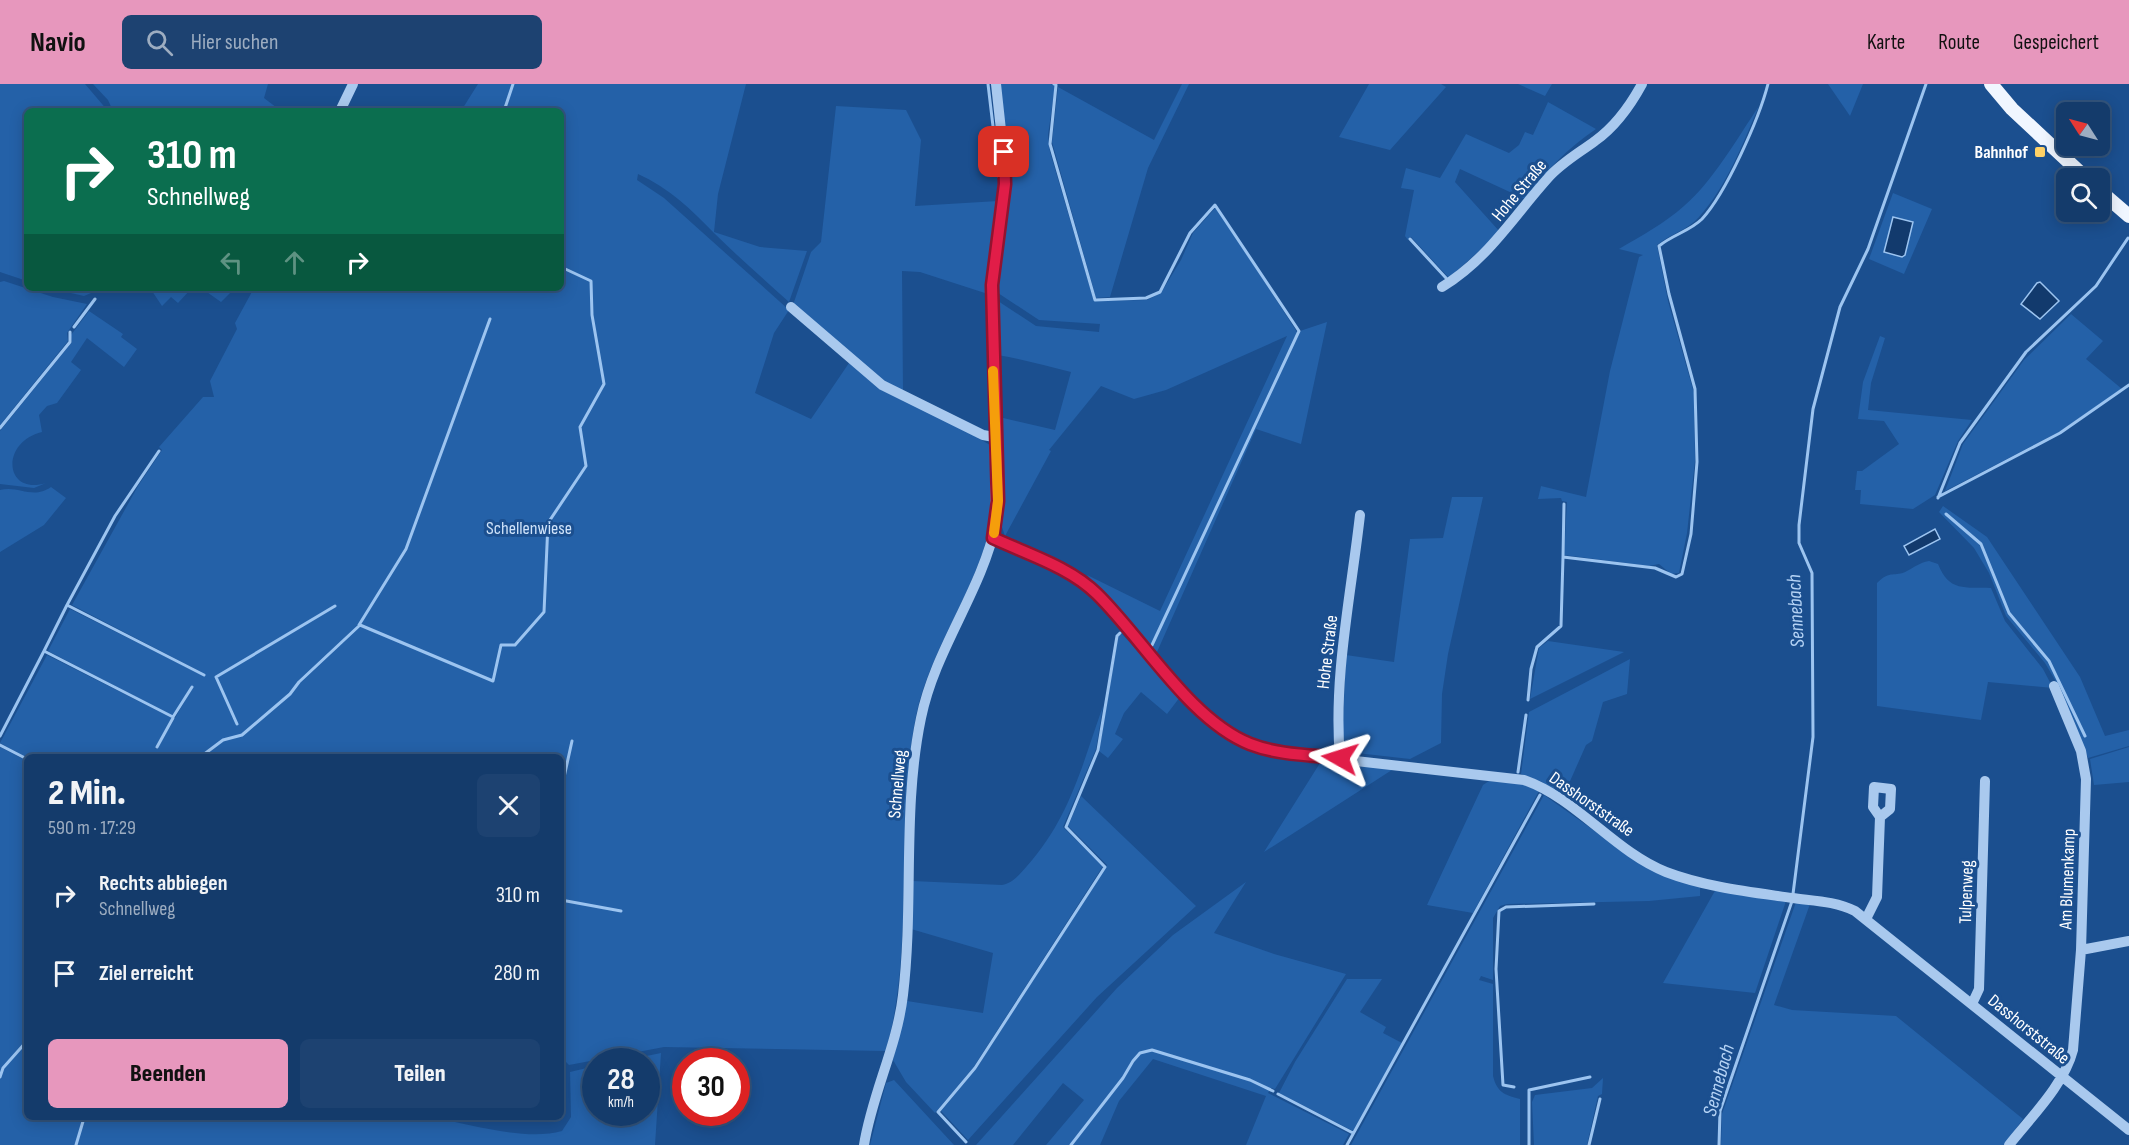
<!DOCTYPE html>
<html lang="de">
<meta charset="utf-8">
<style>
:root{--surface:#143b6b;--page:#1d4271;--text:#f1f3f6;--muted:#9dadc1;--line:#33557e;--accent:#e797bd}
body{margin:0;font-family:"Sofia Sans Condensed",sans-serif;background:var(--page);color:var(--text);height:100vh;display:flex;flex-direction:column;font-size:22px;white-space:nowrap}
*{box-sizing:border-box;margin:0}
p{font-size:20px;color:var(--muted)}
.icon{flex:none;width:33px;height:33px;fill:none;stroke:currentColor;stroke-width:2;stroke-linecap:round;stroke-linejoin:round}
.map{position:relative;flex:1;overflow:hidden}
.side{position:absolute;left:24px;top:670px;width:540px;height:366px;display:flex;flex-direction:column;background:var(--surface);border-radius:9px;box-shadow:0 3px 15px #0003,0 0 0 2px var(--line)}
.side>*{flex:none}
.guide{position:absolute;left:24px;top:24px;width:540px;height:183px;border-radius:9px;box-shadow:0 3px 15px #0003,0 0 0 2px var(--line);background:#0b6e4f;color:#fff;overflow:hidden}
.needle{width:39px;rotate:306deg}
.fabs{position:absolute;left:2056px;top:18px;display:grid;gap:12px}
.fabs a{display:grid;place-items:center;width:54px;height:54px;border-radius:9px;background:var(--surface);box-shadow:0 3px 15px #0003,0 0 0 2px var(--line);font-size:30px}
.speed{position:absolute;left:582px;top:964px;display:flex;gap:12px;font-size:30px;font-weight:700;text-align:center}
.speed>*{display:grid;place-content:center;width:78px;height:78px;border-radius:50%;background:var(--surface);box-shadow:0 3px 15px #0003,0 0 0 2px var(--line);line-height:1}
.speed small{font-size:15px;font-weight:400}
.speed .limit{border:9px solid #d22;background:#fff;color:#111}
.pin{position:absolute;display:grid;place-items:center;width:51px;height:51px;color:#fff;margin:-26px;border-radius:12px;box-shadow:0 3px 9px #0006}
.me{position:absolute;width:66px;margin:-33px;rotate:276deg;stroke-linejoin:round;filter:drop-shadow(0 0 4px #0008)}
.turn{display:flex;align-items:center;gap:21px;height:126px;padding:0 24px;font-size:27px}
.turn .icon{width:78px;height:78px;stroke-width:2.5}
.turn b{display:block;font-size:42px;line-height:51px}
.lanes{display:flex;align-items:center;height:57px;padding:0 24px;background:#0003;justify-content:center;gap:30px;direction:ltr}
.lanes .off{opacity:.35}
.round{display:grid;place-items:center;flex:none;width:63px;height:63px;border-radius:9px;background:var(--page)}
.head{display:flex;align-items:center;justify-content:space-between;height:102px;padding:0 24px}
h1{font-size:36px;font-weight:800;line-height:45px}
.cta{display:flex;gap:12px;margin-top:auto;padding:12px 24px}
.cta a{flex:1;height:69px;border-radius:9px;background:var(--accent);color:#111;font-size:24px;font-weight:800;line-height:69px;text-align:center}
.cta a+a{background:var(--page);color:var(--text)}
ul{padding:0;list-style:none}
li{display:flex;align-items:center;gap:18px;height:78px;padding:0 24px}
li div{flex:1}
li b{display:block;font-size:22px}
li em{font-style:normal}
header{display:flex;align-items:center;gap:36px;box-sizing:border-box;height:84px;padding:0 30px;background:var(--accent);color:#111}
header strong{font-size:28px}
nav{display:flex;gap:33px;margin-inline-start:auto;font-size:21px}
.search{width:420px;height:54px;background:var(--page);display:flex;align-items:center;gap:15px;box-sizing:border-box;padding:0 21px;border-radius:9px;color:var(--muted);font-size:22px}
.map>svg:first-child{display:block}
.green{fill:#2461a8}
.water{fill:#123a6d;stroke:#9cc4f0;stroke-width:1.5}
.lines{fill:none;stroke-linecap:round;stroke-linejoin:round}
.stream{stroke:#9cc4f0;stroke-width:3}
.minor{stroke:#a9c9ee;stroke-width:10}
.major{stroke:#f0f6ff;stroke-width:14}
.route-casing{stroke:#92132f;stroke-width:15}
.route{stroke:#e11d48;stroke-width:10}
.slow{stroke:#f59e0b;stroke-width:10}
.poi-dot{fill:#ffd166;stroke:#1b4f8f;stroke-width:2}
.labels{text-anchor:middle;stroke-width:6;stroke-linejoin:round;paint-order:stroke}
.poi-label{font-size:18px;font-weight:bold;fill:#fff;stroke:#1b4f8f;text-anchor:end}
.street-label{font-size:18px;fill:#fff;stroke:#1b4f8f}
.park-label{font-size:18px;fill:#cfe3fa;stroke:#1b4f8f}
.water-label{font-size:20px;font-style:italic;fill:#b5d3f5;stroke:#1b4f8f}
</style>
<header>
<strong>Navio</strong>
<div class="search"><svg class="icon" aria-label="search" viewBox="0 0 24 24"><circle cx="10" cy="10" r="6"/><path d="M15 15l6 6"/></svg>Hier suchen</div>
<nav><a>Karte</a><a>Route</a><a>Gespeichert</a></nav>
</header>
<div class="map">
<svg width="2129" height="1061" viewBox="0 0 2129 1061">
<rect width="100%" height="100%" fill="#1b4f8f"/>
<path class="green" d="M0,0H85L108,27H27V197L0,188Z
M93,0H268L264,14L281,27H272L269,23L270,27H113L108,16Z
M478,0H746L718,110L714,148L760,163L807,167L789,218C764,195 738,173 714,149C691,125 669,104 638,90L637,96L664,114L789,226L774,249L755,309L811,335L849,279L990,361C990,386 996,417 990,442C975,509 930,565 916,632C894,743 916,858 886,967L664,963L569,981L561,973V674H27L0,659L47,571L172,634L155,664L157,665L193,603L191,602L173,632L48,567L70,525L200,590L201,588L72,521L138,402L162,366L159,363L203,313H214L210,297L237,245L235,239L254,204H561V27H461Z
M1000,0H1051L1055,2L1048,51L1050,68L1094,217L1147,216L1161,209L1181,176L1193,149L1216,123L1297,248L1327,238L1301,360L1256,345L1157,568L1087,491L1160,527L1287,252L1166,306L1134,315L1101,302L1049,366L1051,367L1005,452L1001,440L999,333L1055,346L1071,288C1046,282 1023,275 997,271L998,217L1036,242L1099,248L1100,240L1039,236L998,209L1010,83Z
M1182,0H1189L1148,84L1110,213L1096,214L1052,58L1058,3L1154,56Z
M1369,0H1441L1446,3L1390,66L1339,53Z
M1518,0H1552L1545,12Z
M1828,0H1863L1850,32Z
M1548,18L1596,45C1567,65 1546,86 1525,115L1460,85L1455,98L1500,148L1449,194L1411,153L1408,156L1405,152L1414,106L1401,104L1406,84L1440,94L1466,50L1509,69L1519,61L1525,48L1533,51Z
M836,22L906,26L921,56L915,122L998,117L988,210L920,188L902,187L903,309L884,299L793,221L811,168L821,158Z
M1759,22C1743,59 1727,102 1699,133C1688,146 1670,150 1657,161L1668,217L1694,309L1695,377L1687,449L1679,489L1671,490L1659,480L1649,482L1564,471L1567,418L1562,417L1561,414L1538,415L1541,402L1586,413L1610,287L1639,173L1643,171L1619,165C1641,152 1665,139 1684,122C1713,97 1738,53 1759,22Z
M1893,109L1932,125L1904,190L1869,175Z
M4,197L53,213L87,220L67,249L68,257L0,341V198Z
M49,204H103L84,212Z
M150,204H190L191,205L178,219L171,213L162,222Z
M208,204H235L221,218L204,206Z
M89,227L123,250L121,253L137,265L124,283L87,254L71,278L81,286L57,319L47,322L39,331L42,348C0,358 4,412 46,399L34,404L0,400V347L72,258L71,251Z
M2071,230L2103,257L2086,275L2122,305L2059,348L1945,407L1963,360L2024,276Z
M1880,252L1885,254L1871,299L1868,326L1972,336L1958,357L1935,411L1913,425L1860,420L1861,406H1855L1857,387H1862L1899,360L1884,337L1858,335L1863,298Z
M51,403L66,414L44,441L0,468V406C18,401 33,416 51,403Z
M1452,413H1483L1448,570L1442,610L1441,659L1410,675L1348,668L1342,658L1346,571L1394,578L1410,455L1443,454Z
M1943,422L1987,453L2080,593L2105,652L2129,646V662L2088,674L2058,601L2045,579L2006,532L1989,489L1974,464L1939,428Z
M1929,477L1938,480C1949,508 1965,503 1991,504L2005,537L2043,585L2053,604L1988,598L1981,636L1877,622V499C1891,485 1894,494 1907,487C1915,483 1919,479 1929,477Z
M1122,550L1180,613L1167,630L1141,608L1124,629L1115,650L1123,655L1108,674L1099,667L1118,552Z
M1548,557L1624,568L1530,615L1539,564Z
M1630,575L1627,610L1603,618L1592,657L1586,661L1563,713L1542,698L1521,690L1529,628Z
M1103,622L1096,665L1063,743L1103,782L973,984L935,1029L906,998L893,976L907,917L983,929L993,869L911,845L912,797L1002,801C1013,799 1020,790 1027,782C1070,734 1082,681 1103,622Z
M0,663L27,677V1034H436C472,1041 527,1057 562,1047L571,1033L570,988L595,982L596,1029H646V978H617L661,969L655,1061H0Z
M2129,663V698L2094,701L2090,675Z
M1320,679L1395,684L1264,768Z
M1489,697L1522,700L1539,707L1473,829L1427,821L1483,701Z
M1544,711L1637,777L1700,803V812L1649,817L1507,820L1500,822L1493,834V896L1481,892L1479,896L1493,900V992C1497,1008 1504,1011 1520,1015V1061H1351Z
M1081,712L1196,822L1097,913L968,1056L941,1027L976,985L1107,781L1068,742Z
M1246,798L1214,849L1274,870L1346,890L1275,1005L1271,1004L1268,1009L1349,1050L1343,1061H1246L1266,1012L1153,975L1119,1017L1100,1061H1046L1084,1016L1063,999L1013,1061H976L1117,904L1173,851Z
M1716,805L1786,817L1755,909L1663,899Z
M1796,818L1810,820L1774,921L1792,926L1896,932L2023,1035L2004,1061H1721L1722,1030Z
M1347,895H1382L1360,928L1386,943L1383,949L1402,959L1353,1047L1279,1009L1295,978Z
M1603,994L1602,1010L1598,1012L1587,1061H1534L1532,1018L1535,1011L1592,1004Z
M894,996L954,1061H870L886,999Z"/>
<path class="water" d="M1893,133L1913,138L1905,171L1902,173L1884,168Z
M2040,198L2059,217L2040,235L2021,220L2037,199Z
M1935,445L1940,455L1909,471L1904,462Z"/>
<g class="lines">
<path class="stream" d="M988,0L999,93
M1054,0L1056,1L1050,60L1095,216L1146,214L1160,208L1190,149L1215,121L1299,247L1152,561
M269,24L271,27
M504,27L513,0
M1410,155L1446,194
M93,206L94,204
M74,243L95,215
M0,344L70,258V248
M1938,413L2060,349L2129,301
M1938,414L1960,359L2026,268L2096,202L2128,154
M1946,430L1981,460L2009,529L2049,577L2085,652
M1563,473L1564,420
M67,521L115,432L159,367
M359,541L406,465L490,235
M44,567L67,521L204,591
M1528,616L1531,585L1537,563L1561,542L1563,473L1655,484L1676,493L1682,490L1691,450L1697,378L1695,305L1669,210L1659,162C1672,151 1690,147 1702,135C1726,109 1759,35 1768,0
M237,640L216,593L335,522
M0,652L44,567L173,633L192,603
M0,661L27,675
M157,663L173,634
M199,674L223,656L242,651L290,610L299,598L360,541L493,597L501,561H515L544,528L548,439L586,382L580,343L604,300L592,231L591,197L561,183
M1518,688L1526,631
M561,707L572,657
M1793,810L1813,653L1812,489L1799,459V441L1813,325L1840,223L1868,165L1926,0
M561,816L621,827
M0,993L3,984L27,957
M1514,1003L1503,1001L1496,885L1499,827L1506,823L1594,820
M1278,1010L1353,1049
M966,1058L938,1028L975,984L1105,783L1066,743L1098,666L1117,552L1120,549
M76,1061L84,1034
M1071,1061L1123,994L1133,977L1140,969L1152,966L1250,996L1273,1007
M1347,1061L1540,711
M1529,1061V1006L1590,993
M1589,1061L1600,1015
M1719,1061L1720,1027L1792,817"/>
<path class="minor" d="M340,27L353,0
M1442,203C1488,175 1513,133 1548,94C1561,79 1579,69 1595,57C1616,42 1630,22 1642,0
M791,223L882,301L983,351L994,353
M993,454L1074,492L1097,510L1200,626L1222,646L1252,661L1276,668L1524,696C1576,714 1615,768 1666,788C1705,803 1751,808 1792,814C1814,817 1835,817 1855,827L2129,1046
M1340,674C1333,594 1351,511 1360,431
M1866,835L1877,813L1880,733L1890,725L1891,705L1874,703L1873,723L1880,733
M2081,866L2129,857
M1972,920L1979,905L1985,697
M864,1061C872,1010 897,963 903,911C914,819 902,725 921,634C935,565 982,507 996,439L992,201L1005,83L996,0
M2009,1061C2031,1033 2064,1001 2073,966L2081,866L2086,695L2081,667L2054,602"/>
<path class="major" d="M1991,0L2012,25L2086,94
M2100,107L2129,132"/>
</g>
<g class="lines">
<defs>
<path id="route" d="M1004,68L1005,100L992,201L998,417L993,454C1027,470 1070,483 1097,510C1143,555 1190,636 1250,660C1278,671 1310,671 1340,674"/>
</defs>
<use href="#route" class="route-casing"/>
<use href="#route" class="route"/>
<path class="slow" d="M993,287L998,417L994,449"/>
</g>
<rect class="poi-dot" x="2034" y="62" width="12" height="12" rx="3"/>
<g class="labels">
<g class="poi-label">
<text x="2028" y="74">Bahnhof</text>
</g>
<g class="street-label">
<text transform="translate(1519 106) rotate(-50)" y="6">Hohe Straße</text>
<text transform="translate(1327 568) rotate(-83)" y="6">Hohe Straße</text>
<text transform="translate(897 700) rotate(-85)" y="6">Schnellweg</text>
<text transform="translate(1592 720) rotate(35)" y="6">Dasshorststraße</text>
<text transform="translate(2067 795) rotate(-88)" y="6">Am Blumenkamp</text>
<text transform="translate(1966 808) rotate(-88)" y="6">Tulpenweg</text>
<text transform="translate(2029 945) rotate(39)" y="6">Dasshorststraße</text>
</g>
<g class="park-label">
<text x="529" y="450">Schellenwiese</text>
</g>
<g class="water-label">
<text transform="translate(1795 527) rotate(-93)" y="7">Sennebach</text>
<text transform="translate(1718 996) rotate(-75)" y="7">Sennebach</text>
</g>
</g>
</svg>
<div class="fabs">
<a><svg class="needle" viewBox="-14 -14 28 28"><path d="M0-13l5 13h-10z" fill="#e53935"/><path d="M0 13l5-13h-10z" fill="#9dadc1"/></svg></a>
<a><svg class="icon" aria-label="search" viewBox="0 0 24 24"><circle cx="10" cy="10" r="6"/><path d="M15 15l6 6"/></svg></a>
</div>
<div class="speed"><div>28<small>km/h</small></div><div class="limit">30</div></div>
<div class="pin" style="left:1004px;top:68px;background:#d93025"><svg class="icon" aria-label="arrive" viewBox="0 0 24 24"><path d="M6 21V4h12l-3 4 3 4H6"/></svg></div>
<svg class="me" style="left:1340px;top:674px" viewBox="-20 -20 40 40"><path d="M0-17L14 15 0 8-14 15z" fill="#e11d48" stroke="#fff" stroke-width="4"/></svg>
<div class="guide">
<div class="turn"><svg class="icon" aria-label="right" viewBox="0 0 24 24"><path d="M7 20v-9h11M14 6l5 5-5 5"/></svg><div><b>310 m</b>Schnellweg</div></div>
<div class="lanes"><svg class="icon off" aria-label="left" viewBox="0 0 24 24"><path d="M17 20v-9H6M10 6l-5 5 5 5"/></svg><svg class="icon off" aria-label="ahead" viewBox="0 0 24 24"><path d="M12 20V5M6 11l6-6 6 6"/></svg><svg class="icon" aria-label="right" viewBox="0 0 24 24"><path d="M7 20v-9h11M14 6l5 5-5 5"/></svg></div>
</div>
<section class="side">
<div class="head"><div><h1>2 Min.</h1><p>590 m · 17:29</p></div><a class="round"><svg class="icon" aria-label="close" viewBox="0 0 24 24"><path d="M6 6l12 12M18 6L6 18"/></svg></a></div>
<ul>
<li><svg class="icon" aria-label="right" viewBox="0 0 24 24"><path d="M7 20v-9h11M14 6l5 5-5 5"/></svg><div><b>Rechts abbiegen</b><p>Schnellweg</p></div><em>310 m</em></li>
<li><svg class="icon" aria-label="arrive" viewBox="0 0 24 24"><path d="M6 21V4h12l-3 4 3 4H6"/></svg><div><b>Ziel erreicht</b></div><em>280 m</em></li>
</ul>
<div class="cta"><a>Beenden</a><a>Teilen</a></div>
</section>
</div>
